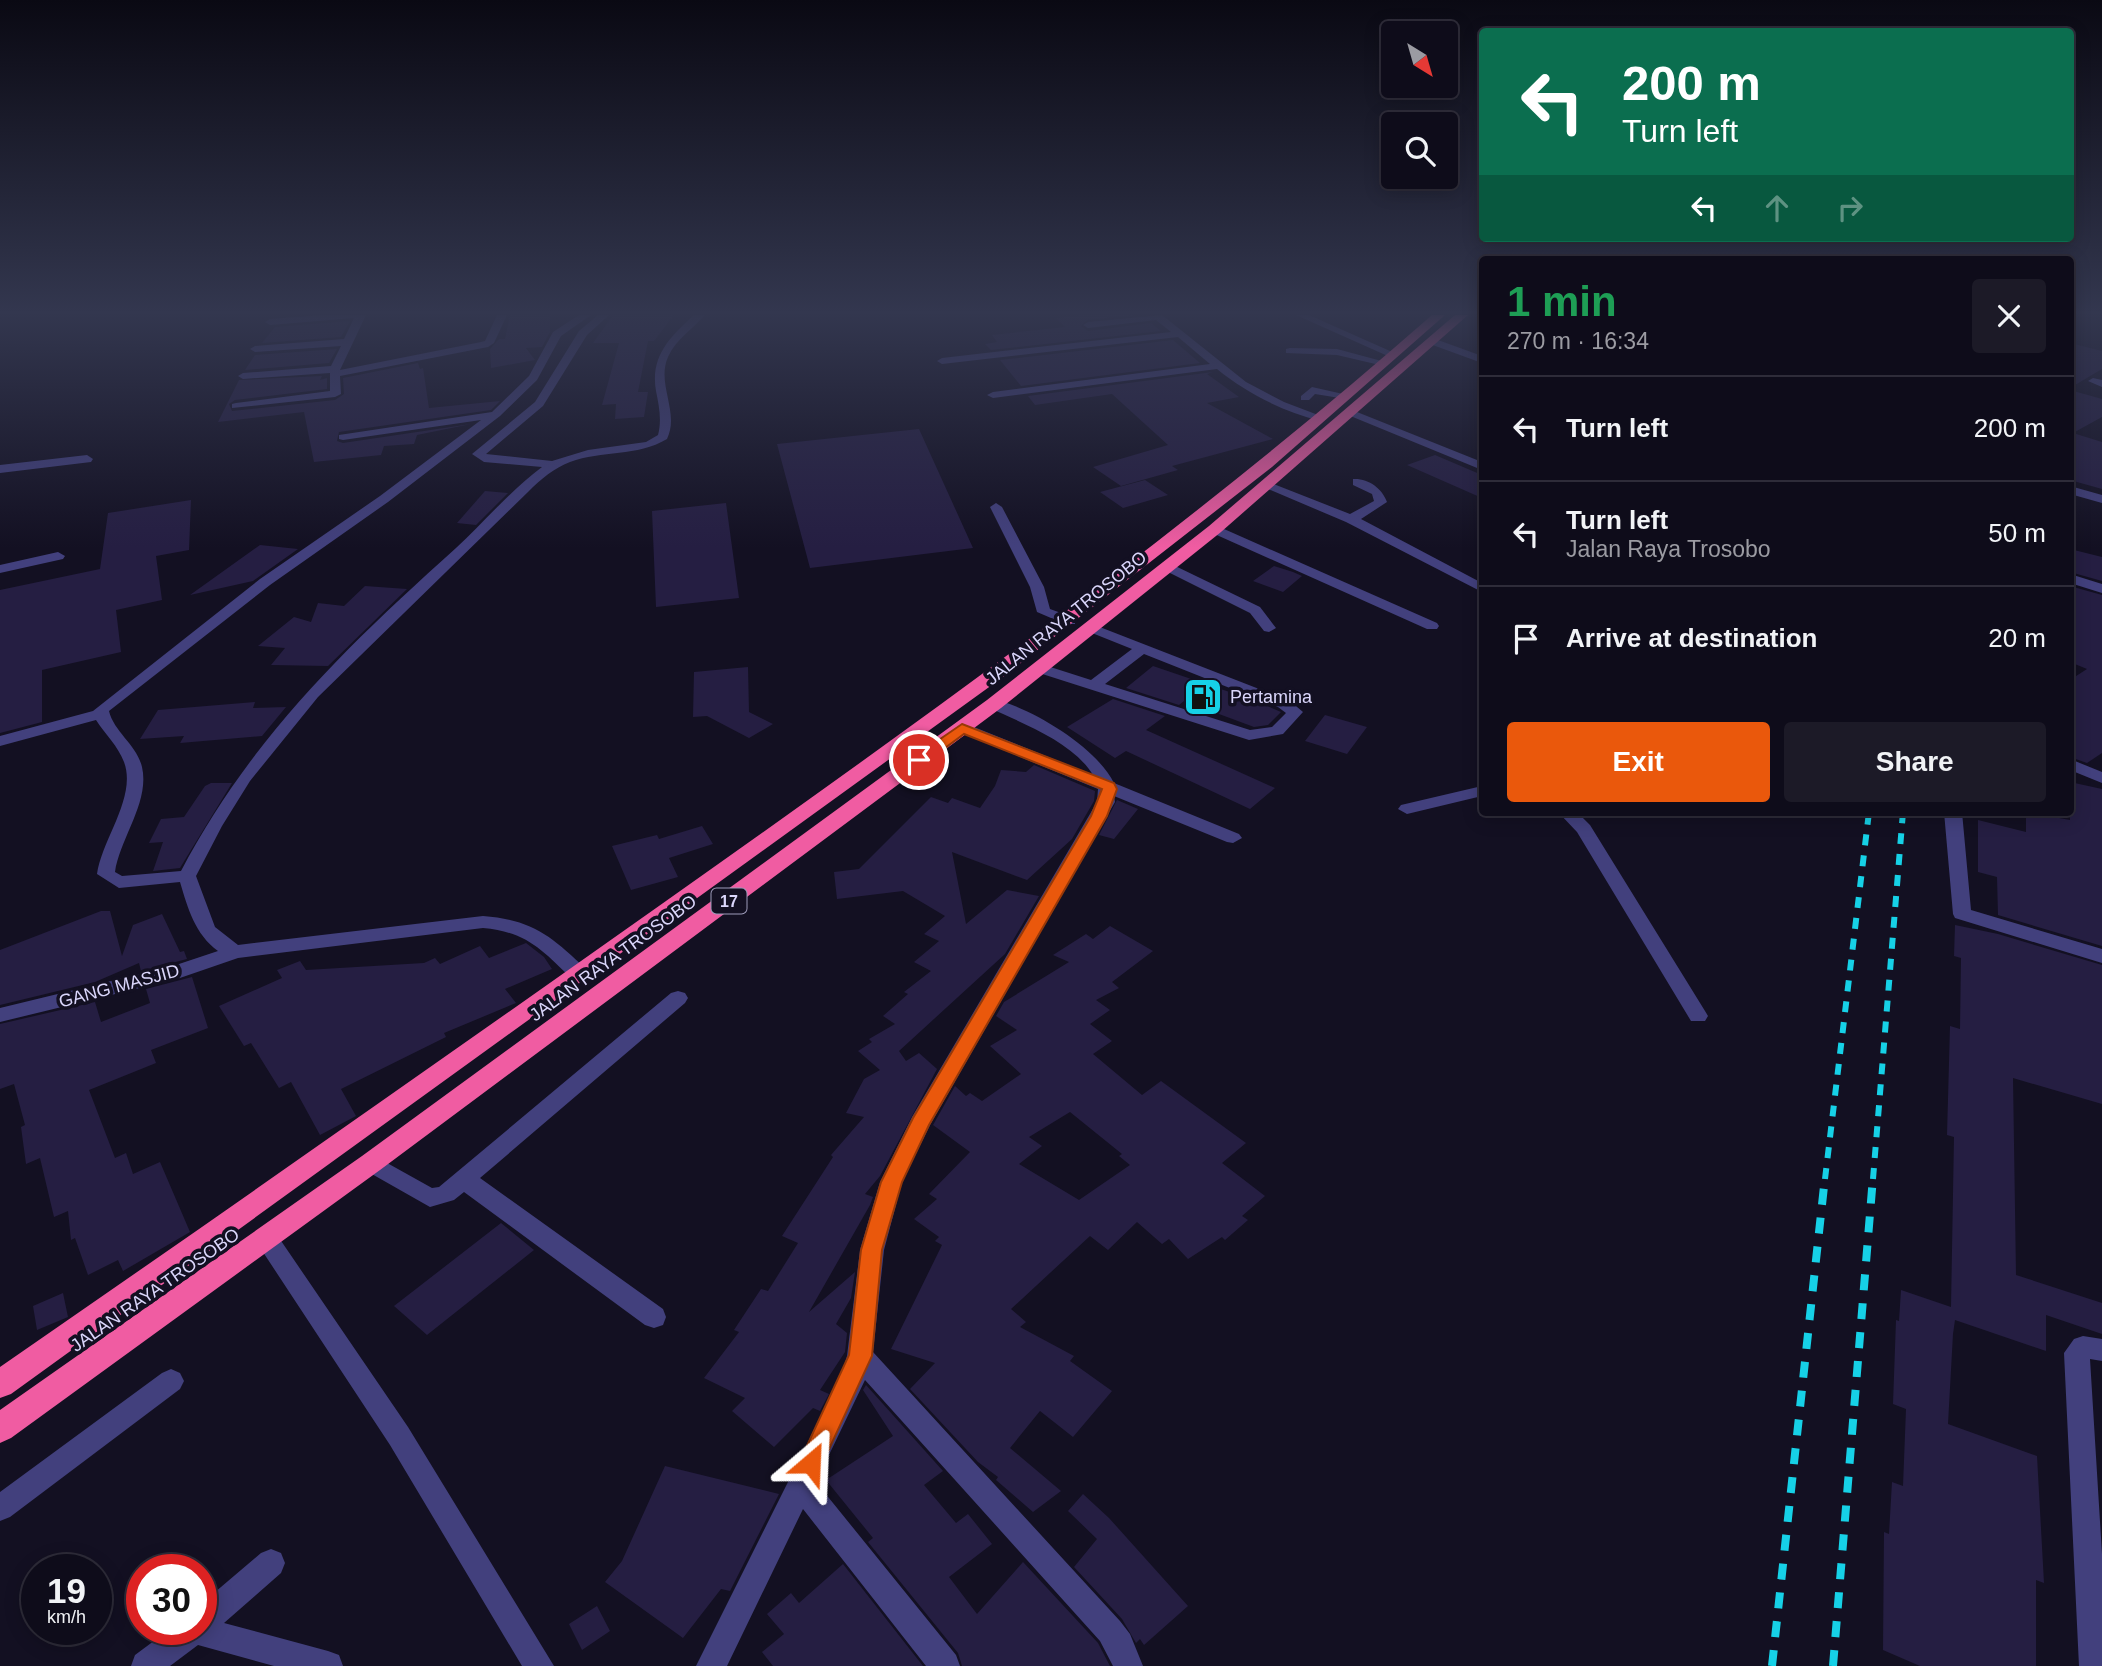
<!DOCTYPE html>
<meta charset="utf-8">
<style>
:root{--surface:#0e0c1a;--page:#1c1a27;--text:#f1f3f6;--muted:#9b9ba2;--line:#2e2c39;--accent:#ea580c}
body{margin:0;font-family:Arial,sans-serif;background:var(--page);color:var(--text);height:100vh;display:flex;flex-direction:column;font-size:26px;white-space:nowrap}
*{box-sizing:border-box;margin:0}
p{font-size:23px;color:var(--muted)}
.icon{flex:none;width:38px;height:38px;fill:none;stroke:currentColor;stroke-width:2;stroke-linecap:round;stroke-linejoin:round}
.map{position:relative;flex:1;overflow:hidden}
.details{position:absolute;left:1479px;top:256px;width:595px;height:560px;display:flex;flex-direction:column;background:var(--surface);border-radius:7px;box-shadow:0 4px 18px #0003,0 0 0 2px var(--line)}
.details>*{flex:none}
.hud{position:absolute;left:1479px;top:28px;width:595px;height:214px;border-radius:7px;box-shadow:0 4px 18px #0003,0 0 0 2px var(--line);background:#0b6e4f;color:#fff;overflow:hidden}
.needle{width:46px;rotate:143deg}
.fabs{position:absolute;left:1381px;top:21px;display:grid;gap:14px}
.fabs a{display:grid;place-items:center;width:77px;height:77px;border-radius:7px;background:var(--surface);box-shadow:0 4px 18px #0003,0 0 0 2px var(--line);font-size:35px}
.speed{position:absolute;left:21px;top:1554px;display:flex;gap:14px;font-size:35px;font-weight:700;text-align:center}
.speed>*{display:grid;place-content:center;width:91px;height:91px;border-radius:50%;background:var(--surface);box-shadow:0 4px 18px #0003,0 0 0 2px var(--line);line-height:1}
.speed small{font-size:18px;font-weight:400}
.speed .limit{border:10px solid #d22;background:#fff;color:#111}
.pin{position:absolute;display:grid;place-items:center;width:60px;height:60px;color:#fff;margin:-30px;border:4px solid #fff;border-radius:50%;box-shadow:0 2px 7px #0007}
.me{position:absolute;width:77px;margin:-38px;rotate:26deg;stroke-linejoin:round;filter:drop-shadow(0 0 5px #0008)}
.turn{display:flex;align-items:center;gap:24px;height:147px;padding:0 28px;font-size:32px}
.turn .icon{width:91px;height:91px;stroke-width:2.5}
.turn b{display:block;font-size:49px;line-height:60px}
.lanes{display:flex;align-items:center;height:66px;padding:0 28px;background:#0003;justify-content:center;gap:35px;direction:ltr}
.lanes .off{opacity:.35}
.round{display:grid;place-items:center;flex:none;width:74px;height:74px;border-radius:7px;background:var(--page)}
.head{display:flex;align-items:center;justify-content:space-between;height:119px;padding:0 28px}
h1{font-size:42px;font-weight:700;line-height:52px;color:#1e9e55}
.button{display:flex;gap:14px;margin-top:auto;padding:14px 28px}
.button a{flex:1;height:80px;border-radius:7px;background:var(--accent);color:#fff;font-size:28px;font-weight:700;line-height:80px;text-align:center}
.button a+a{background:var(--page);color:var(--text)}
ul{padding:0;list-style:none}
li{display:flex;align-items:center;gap:21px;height:105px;padding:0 28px;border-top:2px solid var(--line)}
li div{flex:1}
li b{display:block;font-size:26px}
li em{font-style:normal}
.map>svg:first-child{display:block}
.building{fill:#251e42;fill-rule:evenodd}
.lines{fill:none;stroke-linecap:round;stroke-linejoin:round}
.minor{fill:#42407d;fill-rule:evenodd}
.highway{fill:#f05ca2;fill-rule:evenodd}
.rail-far1{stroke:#16d1e7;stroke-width:6;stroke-dasharray:11 10;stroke-linecap:butt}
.rail{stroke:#16d1e7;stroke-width:8;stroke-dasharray:16 13;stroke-linecap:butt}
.route{fill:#ea580c;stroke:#983908;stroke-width:2}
.labels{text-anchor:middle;stroke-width:7;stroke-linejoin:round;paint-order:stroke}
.shield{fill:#131022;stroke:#9e9bba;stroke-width:2}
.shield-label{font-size:16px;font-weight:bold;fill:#dad6fb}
.street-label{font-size:18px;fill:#dad6fb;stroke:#131022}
.poi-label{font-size:18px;fill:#dad6fb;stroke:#131022;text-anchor:start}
</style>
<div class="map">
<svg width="2102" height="1666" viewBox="0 0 2102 1666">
<rect width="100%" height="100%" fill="#131022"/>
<path class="building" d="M510,315H550V332L542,347L526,348L535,360L491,368L490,349L499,339H505Z
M613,315H674L654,341H648L638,392H648L644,417L615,419L616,404L602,405L619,343H593Z
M1083,315H1135L1087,320L1081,326L1088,331L1151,323L1161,331L991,350L985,344L997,342L992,335L1065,327L1056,318Z
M350,321L341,337L262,343L275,327Z
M1173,340L1200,363L1021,386L1000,360Z
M2070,343L2102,351V369L2070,388Z
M337,349L329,363L245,370L255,355Z
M418,363L420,369L423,368L429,408L500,401L491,410L339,432L337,441L343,443L471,424L417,435L414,444L384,446L381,455L314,462L304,412L218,422L239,380L322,376L320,380L327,378V389L235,400L229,404L232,411L335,400L344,394L343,378Z
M1213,372L1207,374L1239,397L1207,403L1273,439L1172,466L1178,470L1121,486L1093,467L1168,445L1112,394L1035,405L1028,396Z
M2070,390L2102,399V417L2073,433L2102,442V489L2070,480Z
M919,429L973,548L810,568L777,444Z
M1435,455L1482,475V498L1407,465Z
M1145,480L1168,495L1123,508L1100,492Z
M485,491L508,493L476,525L457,523Z
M191,500L189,550L156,556L162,600L116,610L121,652L42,670V722L0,733V590L100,569L108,513Z
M726,503L739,598L656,607L652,511Z
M260,545L298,549L253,581L190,595Z
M2070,549L2102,557V581L2070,572Z
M1274,566L1293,572L1302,576L1283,592L1253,581Z
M365,586L407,589L328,666L271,665L285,648L258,646L294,617L311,622L318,603L344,606Z
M2070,586L2102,595V753L2087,763L2070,757V680L2087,669L2070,662Z
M1153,666L1256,701L1281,712L1268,725L1254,727L1184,701L1179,705L1126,688Z
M748,667L749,712L773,724L749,738L707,716L693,717L694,672Z
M1113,699L1165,716L1146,730L1275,788L1250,809L1126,751L1115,758L1067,727Z
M255,702L253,708L286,707L262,736L180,743L184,736L140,739L158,710Z
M1325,715L1367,727L1347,754L1305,741Z
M1034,765L1095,791L1094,801L1072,839L1027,880L952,852L966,924L1007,890L1039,896L1005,954L899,1051L906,1061L919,1053L937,1069L880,1176L865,1194L873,1197L870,1205L809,1312L855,1272L851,1298L836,1324L847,1333L845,1352L820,1390L829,1394L820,1411L813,1408L774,1447L732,1411L745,1398L704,1378L739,1332L734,1330L761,1289L768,1291L798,1243L782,1236L833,1157L831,1155L864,1117L846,1113L864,1079L880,1070L858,1051L872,1042L869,1039L895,1024L883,1016L908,994L904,992L931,971L914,962L939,941L924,934L945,916L903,891L837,899L834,872L859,869L931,797L948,803L952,798L980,808L995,786L1001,770L1026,772Z
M2070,782L2102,789V946L1998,915L1997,877L1978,872V820L2026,832V812L2070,820Z
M211,783H232L180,868L153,871L163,842L149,843L161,819L184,817L205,786Z
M1117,800L1138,809L1114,839L1099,835Z
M702,826L713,844L669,858L678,877L631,890L612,846L657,835L659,839Z
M101,911H110L122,956L133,925L162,914L180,952L184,951L187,959L141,971L139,963L95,982L0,1005V950Z
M1955,925L1998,934L2102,965V1104L2013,1078L2016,1275L2102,1303V1334L2046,1315V1351L1955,1320L1953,1334L1948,1424L2037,1456L2044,1583L2036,1580V1666H1920L1883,1650L1884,1532L1889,1534L1892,1482L1903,1486L1906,1409L1893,1404L1896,1320L1899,1321L1901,1290L1951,1307L1954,1137L1947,1135L1950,1026L1960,1029L1961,958L1954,956Z
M1110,926L1153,951L1112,982L1119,988L1096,1000L1110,1010L1090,1024L1112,1041L1093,1054L1142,1095L1161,1081L1246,1143L1222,1163L1265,1196L1242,1216L1248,1220L1225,1240L1222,1237L1188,1259L1169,1239L1162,1244L1137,1222L1108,1250L1090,1236L1011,1309L1026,1322L1020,1327L1074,1356L1070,1361L1112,1391L1073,1437L1040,1411L1010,1448L1061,1491L1033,1512L996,1480L998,1477L978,1462L910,1389L935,1363L891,1349L942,1245L935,1241L939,1237L914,1219L937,1199L929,1194L970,1152L933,1125L955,1086L966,1096L970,1093L982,1101L1021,1074L990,1046L1017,1030L996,1016L1004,1002L1069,962L1053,955L1086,934L1093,939ZM1070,1112L1122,1154L1119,1156L1130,1165L1079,1200L1019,1164L1042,1146L1029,1137Z
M526,943L544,957L552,969L505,989L516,1003L444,1033L446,1037L341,1089L356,1116L320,1135L291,1082L279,1088L251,1043L244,1046L219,1006L282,978L277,970L300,961L306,970L424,963L435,958L440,964L480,946L489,958Z
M192,977L208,1028L151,1050L156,1063L89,1090L115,1158L126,1153L133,1174L160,1162L190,1232L123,1271L118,1260L88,1275L75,1238L71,1240L68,1211L54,1217L40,1158L26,1164L21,1127L25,1125L14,1084L0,1089V1024L95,1002L101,1022L150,1003L146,989Z
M501,1223L534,1250L427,1335L394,1306Z
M63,1293L68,1317L37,1330L33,1306Z
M866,1385L943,1471L924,1485L956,1523L968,1514L992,1544L949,1577L977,1614L1023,1562L1098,1643L1110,1666H962L958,1653L868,1542L873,1538L826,1480L893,1436L863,1390Z
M665,1466L779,1494L730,1591L721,1589L683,1638L605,1582L622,1561Z
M1083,1494L1109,1518L1188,1606L1144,1645L1140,1639L1136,1643L1122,1619L1074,1567L1097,1539L1068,1511Z
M843,1564L923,1666H773L762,1652L784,1634L767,1614L791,1593L799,1603Z
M597,1606L610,1631L582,1650L569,1624Z"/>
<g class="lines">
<path class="minor" d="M323,315H366L340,370L481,342L485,341L497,315H507L494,343L488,347L340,376L341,394L335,397L232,408V404L236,403L330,391V373L243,379L238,376L243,373L331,366L341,346L255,352L250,349L255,346L344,339L354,318L270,325L265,322L270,319Z
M579,315H591L561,336L537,380L500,416L388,502L270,585L109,711C114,732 137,745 142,767C150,802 120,838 115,872L122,876L181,871C251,738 346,647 456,548C485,521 510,491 542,467L484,462L472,454L535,402L579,331L598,315H609L587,335L543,406L486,454L552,461L588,450L646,442L658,435C662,420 659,406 656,391C650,356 670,337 694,315H705C693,329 676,339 668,357C656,384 680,412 667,439C637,457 602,450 570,462C554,468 541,479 529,491L318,697L250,781L222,826L196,876L215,927L238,945L483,916C533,920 551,936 586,969L589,974L586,979H572C542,950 527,932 483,928L238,958L177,979L0,1022V1008L173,966L218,951C195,934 188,909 180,882L119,888L97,874C102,839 137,797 124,762C118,746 105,734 96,720L0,746V736L93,711L260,579L380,496L481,420L343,440L339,439V435L492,412L529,376L553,332Z
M1162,315L1246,382L1284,402L1326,418L1320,421C1282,411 1248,394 1217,369L993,398L987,395L993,392L1210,364L1178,337L942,364L937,361L942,358L1171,332L1156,320L1088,328L1083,325L1088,322Z
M1296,315H1309L1399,355L1390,357Z
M1430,340H1438L1482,356V363L1430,344Z
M1290,348L1337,349L1389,363L1384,366L1337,355L1286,353V349Z
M2093,378L2102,380V387L2088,381Z
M1312,387L1352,396L1346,399L1315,394L1309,400H1301V396Z
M1352,410L1482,462V470L1348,415V411Z
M87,455L93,459L91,462L0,473V465Z
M1353,479C1368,478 1382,488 1387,502L1361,519L1482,583V592L1346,522L1261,486L1271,483L1350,514L1374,501L1372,494L1353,485Z
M2070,486L2102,495V503L2070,494Z
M996,503L1002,507L1044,587L1050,609L1075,618V624H1065L1037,612L1030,587L990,507Z
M1215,525L1437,623L1439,626L1437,629H1427L1210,532L1208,529Z
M58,552L65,556L63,559L0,573V565Z
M1167,562L1260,607L1276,628L1269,632L1264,631L1250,613L1162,569L1160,566Z
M2070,574L2102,584V593L2070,583Z
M1092,624L1290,701L1303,712L1283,734L1249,740L1036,672L1033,669L1041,664L1091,680L1132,649L1087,631V625ZM1144,654L1278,707L1286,713L1272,727L1250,730L1105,684Z
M994,699C1033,709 1096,747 1114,783L1239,834L1242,838L1233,843L1227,842L1114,796L1115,802L930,1125L902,1182L884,1250L873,1352L1120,1621L1130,1634L1143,1666H1113L1100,1641L865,1380L816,1482L956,1655L960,1666H926L803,1509L727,1666H696L841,1376L847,1356L860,1250L880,1182L912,1117L1097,802L1098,789L957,731L955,728L957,725H969L1093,775C1072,741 1023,724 988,707L986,704L988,701Z
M2070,759L2102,772V783L2070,770Z
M1482,786V796L1407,814L1398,809L1401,805Z
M1558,812H1577L1590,825L1705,1011L1708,1016L1705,1021H1691L1577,832Z
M1944,812H1962L1971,910L2102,949V963L1955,918L1953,914Z
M678,991L685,993L688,998L685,1003L480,1178L663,1309L666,1317L663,1325L654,1328L645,1325L464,1192L454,1200L430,1207L363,1169L360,1163L363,1157L371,1154L432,1188L439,1187L671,993Z
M267,1229L275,1232L408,1427L554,1666H522L390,1445L259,1246L255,1239L259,1232Z
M2083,1336L2102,1339V1361L2090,1359L2102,1554V1666H2079L2064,1353L2074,1339Z
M171,1369L180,1373L184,1381L180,1389L10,1517L0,1521V1492L162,1373Z
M271,1549L281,1553L285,1563L281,1573L224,1623L328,1651L339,1655L343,1666H274L198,1645L170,1666H131L135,1655L170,1629H201V1604L261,1553Z"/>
<path class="highway" d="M1432,315H1445L1272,467L1003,677L11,1394L0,1398V1367C223,1213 445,1057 666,901C929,715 1190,528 1432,315Z
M1455,315H1468L1221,532L1001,708L380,1170L11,1438L0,1443V1410L362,1156L987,700L1209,526Z"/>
<path class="rail-far1" d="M1825,1179L1869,812
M1873,1179L1903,812"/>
<path class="rail" d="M1772,1666L1825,1177
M1833,1666L1873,1177"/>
</g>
<linearGradient id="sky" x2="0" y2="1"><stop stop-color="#0a0913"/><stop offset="0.57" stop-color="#33374f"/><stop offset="1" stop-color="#33374f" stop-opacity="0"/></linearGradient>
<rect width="2102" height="548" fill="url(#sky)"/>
<path class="route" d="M962,724L1114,783L1117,789L1107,816L929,1125L902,1182L882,1250L872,1356L819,1471L811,1474L802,1471L799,1463L849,1355L861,1250L881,1182L913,1118L1091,816L1102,789L964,734L925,763H914V757Z"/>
<defs>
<symbol id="fuel-square" viewBox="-11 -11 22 22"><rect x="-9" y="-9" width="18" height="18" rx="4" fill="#16d1e7" stroke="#131022"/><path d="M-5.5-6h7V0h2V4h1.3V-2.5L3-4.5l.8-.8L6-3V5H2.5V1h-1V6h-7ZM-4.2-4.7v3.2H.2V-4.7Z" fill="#111"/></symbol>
</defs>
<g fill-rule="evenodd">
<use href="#fuel-square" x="1181" y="675" width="44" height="44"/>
</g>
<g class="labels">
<rect class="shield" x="711.5" y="888.5" width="35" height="25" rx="5"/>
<g class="shield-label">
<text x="729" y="907">17</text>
</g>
<g class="street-label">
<text transform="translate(1066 618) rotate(-39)" y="6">JALAN RAYA TROSOBO</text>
<text transform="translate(613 958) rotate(-36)" y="6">JALAN RAYA TROSOBO</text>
<text transform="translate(119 986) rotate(-15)" y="6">GANG MASJID</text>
<text transform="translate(155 1290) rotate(-35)" y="6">JALAN RAYA TROSOBO</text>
</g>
<g class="poi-label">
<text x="1230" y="703">Pertamina</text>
</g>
</g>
</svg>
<div class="fabs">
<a><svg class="needle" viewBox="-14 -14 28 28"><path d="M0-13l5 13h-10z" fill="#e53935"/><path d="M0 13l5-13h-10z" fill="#9b9ba2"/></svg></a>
<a><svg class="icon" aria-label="search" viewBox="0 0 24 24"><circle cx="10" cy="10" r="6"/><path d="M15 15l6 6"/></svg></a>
</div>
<div class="speed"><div>19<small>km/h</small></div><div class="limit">30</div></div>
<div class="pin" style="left:919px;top:760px;background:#d93025"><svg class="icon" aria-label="arrive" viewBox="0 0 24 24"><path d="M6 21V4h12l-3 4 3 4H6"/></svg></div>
<svg class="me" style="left:811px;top:1463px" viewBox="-20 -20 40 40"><path d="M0-17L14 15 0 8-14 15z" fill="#ea580c" stroke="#fff" stroke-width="4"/></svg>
<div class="hud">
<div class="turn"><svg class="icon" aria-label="left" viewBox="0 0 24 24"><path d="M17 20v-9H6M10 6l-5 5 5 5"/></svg><div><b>200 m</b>Turn left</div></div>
<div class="lanes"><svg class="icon" aria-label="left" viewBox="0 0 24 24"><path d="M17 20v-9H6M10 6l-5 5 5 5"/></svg><svg class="icon off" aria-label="ahead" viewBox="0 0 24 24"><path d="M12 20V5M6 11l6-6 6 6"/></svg><svg class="icon off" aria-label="right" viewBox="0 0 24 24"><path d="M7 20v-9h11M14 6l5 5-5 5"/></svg></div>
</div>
<section class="details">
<div class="head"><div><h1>1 min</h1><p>270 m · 16:34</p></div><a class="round"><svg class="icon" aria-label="close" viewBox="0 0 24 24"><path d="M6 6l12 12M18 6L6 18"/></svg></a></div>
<ul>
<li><svg class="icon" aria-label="left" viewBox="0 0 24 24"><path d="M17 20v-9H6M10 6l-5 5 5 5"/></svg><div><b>Turn left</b></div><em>200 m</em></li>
<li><svg class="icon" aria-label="left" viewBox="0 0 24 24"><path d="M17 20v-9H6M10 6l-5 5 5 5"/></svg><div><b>Turn left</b><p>Jalan Raya Trosobo</p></div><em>50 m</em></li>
<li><svg class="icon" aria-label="arrive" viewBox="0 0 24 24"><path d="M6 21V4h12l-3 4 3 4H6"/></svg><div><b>Arrive at destination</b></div><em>20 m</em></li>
</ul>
<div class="button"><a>Exit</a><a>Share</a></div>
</section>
</div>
